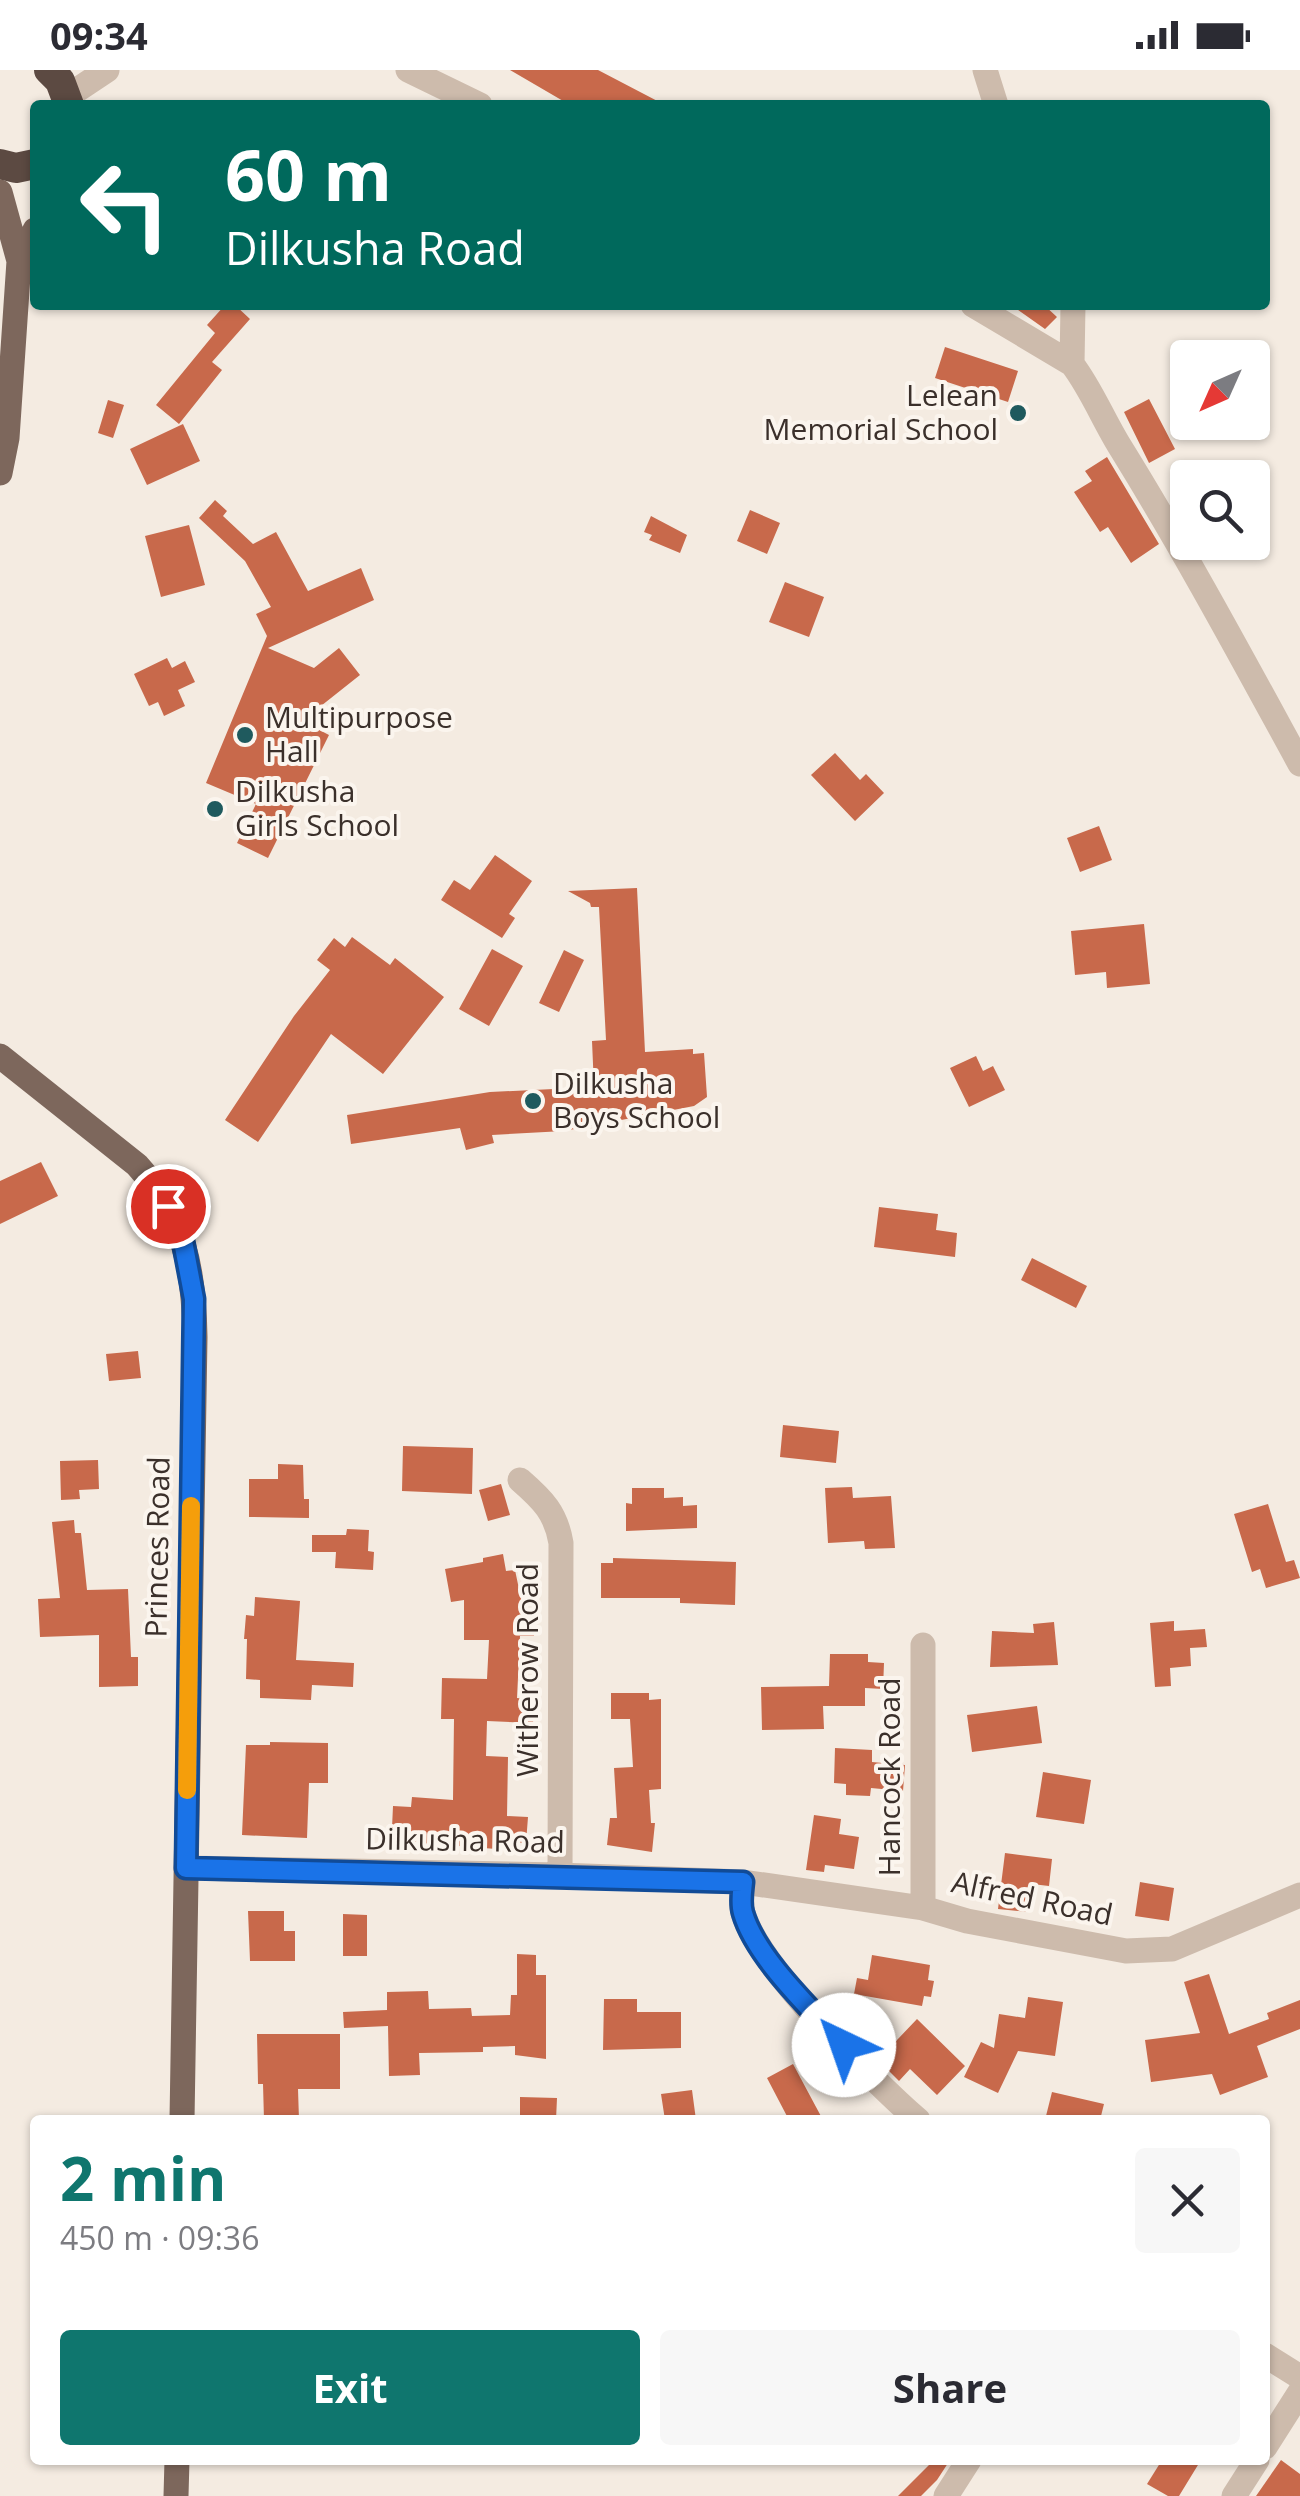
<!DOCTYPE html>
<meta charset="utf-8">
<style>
:root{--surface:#fff;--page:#f7f7f7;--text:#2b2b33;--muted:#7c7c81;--accent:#0f766e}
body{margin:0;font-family:"Open Sans",sans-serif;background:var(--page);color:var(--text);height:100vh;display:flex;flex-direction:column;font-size:38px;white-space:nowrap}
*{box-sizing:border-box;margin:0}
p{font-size:32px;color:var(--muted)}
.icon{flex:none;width:55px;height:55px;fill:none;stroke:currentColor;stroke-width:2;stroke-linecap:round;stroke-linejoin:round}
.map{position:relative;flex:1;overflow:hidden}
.drawer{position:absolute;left:30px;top:2045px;width:1240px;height:350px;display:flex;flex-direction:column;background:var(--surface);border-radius:10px;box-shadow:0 2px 8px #0004}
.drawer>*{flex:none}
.guide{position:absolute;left:30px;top:30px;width:1240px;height:210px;border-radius:10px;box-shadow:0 2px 8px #0004;background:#00695c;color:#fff;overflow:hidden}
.needle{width:65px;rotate:225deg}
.buttons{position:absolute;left:1170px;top:270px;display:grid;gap:20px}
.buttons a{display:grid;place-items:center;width:100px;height:100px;border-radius:10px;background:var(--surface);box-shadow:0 2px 8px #0004;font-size:50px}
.pin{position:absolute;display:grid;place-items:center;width:85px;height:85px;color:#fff;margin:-42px;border:5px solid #fff;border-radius:50%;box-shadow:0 2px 10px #0007}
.me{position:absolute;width:110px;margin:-55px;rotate:318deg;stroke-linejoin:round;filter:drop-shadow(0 0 8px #0008)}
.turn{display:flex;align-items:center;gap:35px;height:210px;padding:0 30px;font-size:45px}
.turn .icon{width:130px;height:130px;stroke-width:2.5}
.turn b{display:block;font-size:70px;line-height:85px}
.round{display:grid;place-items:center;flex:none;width:105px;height:105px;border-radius:10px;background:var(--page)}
.head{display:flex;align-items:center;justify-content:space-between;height:170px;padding:0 30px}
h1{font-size:60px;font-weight:700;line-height:75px;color:var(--accent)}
.cta{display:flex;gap:20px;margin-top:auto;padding:20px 30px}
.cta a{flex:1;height:115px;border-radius:10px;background:var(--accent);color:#fff;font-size:40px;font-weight:700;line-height:115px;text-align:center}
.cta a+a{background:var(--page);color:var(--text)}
.status{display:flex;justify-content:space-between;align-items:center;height:70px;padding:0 50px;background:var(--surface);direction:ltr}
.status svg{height:28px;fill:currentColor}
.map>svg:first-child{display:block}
.building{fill:#c8694b}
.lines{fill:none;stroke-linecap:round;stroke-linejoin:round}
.minor{stroke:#cdbbac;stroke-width:25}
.major{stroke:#7d675c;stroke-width:25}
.highway{stroke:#5c4a42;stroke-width:30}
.route-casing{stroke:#114b97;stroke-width:25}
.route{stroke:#1a73e8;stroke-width:18}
.slow{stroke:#f59e0b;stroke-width:18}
.poi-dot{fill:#1f5a5e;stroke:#fbf5ee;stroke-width:4}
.labels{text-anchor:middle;stroke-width:8;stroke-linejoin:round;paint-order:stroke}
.poi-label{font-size:30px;fill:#3b302b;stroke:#fbf5ee;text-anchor:start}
.street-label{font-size:30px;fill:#3b302b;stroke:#fbf5ee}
</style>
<div class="status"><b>09:34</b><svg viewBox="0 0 49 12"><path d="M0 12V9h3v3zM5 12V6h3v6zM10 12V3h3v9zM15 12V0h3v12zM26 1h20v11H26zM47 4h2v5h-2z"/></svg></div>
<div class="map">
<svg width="1300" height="2426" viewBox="0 0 1300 2426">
<rect width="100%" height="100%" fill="#f4ebe1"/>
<path class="building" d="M510,0H598L665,35H570Z
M225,235H235L250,249L212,292L222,300L179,354L156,335L215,263L207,255Z
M1011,235H1044L1057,247L1045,259Z
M945,277L1018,301L1008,332L935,308Z
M1149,329L1175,379L1149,393L1124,342Z
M108,330L124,335L113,368L98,363Z
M183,354L200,391L147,415L130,379Z
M1107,387L1159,474L1131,493L1108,457L1100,462L1074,422L1092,411L1085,401Z
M215,430L227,441L223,446L253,474L276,462L308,521L361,498L374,530L268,578L314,598L339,578L360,605L302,651L329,665L268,788L237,773L256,734L206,713L267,566L256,544L271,537L245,491L199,448Z
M750,440L780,453L767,484L737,471Z
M651,446L687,465L680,483L649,470L652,465L644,462Z
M189,455L205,515L161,527L145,466Z
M785,512L824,527L809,567L769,552Z
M167,588L172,598L185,591L195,612L178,620L185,636L164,646L158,632L149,636L134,604Z
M835,683L860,710L866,704L884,723L855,751L811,705Z
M1099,756L1112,790L1080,802L1067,768Z
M495,785L532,811L509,844L515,848L502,868L441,830L454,810L470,820Z
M637,818L645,982L693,979V984L704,983L707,1027L694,1036L564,1061L492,1065L494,1073L466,1080L460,1058L351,1074L347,1045L490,1022L594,1017L592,971L606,970L599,837H591L590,833L568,821Z
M1144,854L1150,914L1107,918L1106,902L1075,905L1071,861Z
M352,867L390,895L395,888L444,927L383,1004L331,964L258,1072L225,1050L294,946L330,900L317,890L334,868L345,877Z
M492,879L523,896L489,956L459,939Z
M564,880L584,890L559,942L539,933Z
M976,986L983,1001L993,996L1005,1020L969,1037L950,998Z
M41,1092L58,1126L0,1154V1111Z
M879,1137L938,1144L936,1160L957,1163L955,1187L874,1177Z
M1032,1188L1087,1216L1076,1238L1021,1210Z
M138,1281L141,1308L109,1311L106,1284Z
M783,1355L839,1361L836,1393L780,1387Z
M403,1376L473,1378L472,1424L402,1421Z
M98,1390L99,1419L79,1420L80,1429L61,1430L60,1391Z
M278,1394L303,1395L304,1429H309V1448L249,1447V1409H278Z
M501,1414L510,1445L488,1451L479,1420Z
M852,1417L853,1428L891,1426L895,1478L865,1479L864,1471L828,1473L825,1418Z
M632,1418H664V1428L683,1427V1436L697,1435V1458L626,1461V1433L632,1434Z
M1268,1434L1286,1492L1294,1490L1300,1508L1266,1518L1260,1499L1252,1502L1234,1444Z
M74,1450L75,1463H81L87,1520L128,1519L131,1587H138V1616L99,1617V1565L40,1567L38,1529L60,1528L52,1452Z
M347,1459L369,1460L368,1481L374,1482L373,1500L335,1498L336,1482H312V1465H346Z
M503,1484L506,1501L515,1500L524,1543L534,1544V1566H520L517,1628L535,1630L533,1653L487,1651L486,1686L508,1687L507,1746L528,1747L526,1773L497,1771L496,1779L409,1772L410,1759L392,1758L393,1736L411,1737L412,1727L453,1730L454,1649H441L442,1608L487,1609L489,1570H464V1530L451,1532L445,1499L483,1492V1488Z
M613,1488L736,1492L735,1535L680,1533V1528H601V1493H613Z
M255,1527L300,1531L296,1590L354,1593L353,1617L312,1615L311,1630L260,1628V1610L246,1609L247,1569H244L246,1545L254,1546Z
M1174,1551V1561L1205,1559L1207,1577L1190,1578L1191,1596L1170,1598L1171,1616L1155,1617L1150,1553Z
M1054,1552L1058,1595L990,1597L992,1561L1034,1563L1033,1554Z
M830,1584H868V1592L884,1593L883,1619L865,1618V1636H823L824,1659L762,1660L761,1617L829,1616Z
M611,1623H649V1630L661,1629V1719L649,1720L651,1753H655L652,1782L607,1775L610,1748H617L614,1698L633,1697L630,1649H611Z
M1037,1636L1042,1673L972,1682L967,1645Z
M270,1672L328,1673V1713H309L307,1768L242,1765L246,1675H270Z
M835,1678L872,1680V1692L905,1695L903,1721L871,1718L870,1726L846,1725V1714L834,1713Z
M1043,1702L1091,1710L1084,1754L1036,1747Z
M814,1745L841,1749L839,1764L859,1767L854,1799L825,1795L824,1802L806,1800Z
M1005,1783L1052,1789L1049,1816L1032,1814L1029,1842L998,1839Z
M1140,1812L1174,1818L1169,1851L1135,1846Z
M248,1841H284V1861H295V1891H250Z
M343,1844L367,1845V1886H343Z
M517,1884L536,1885V1905H546V1989L515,1985V1976L483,1977V1982L419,1983L420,2005L389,2006L388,1956L344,1958L343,1942L387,1940V1922L428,1921L429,1939L471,1938L472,1946L510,1945L511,1925H517Z
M872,1885L930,1895L928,1910L934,1911L931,1927L924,1926L922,1936L854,1924L857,1908L868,1910Z
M1209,1904L1229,1964L1269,1949L1267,1943L1300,1930V1959L1257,1976L1268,2007L1220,2025L1212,2004L1151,2012L1145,1970L1200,1963L1184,1912Z
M1028,1927L1063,1932L1055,1986L1018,1981L998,2023L964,2007L981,1972L994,1978L999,1944L1025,1948Z
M604,1929H637V1942H681V1978L603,1980Z
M917,1949L965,1996L937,2025L910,1999L899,2011L878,1990Z
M257,1964H340V2019H298L299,2050H264L263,2014H258Z
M793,1994L823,2050H789L767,2008Z
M692,2020L696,2050H665L661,2024Z
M1052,2022L1104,2034L1100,2050H1045Z
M520,2027L557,2028L556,2050H520Z
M934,2390H950L937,2410L921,2426H898Z
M1162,2390H1201L1179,2426H1168L1147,2414Z
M1281,2390L1300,2404V2426H1256Z"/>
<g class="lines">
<path class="minor" d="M408,0L480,35
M985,0L996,35
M68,26L107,0
M973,235L1072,294C1092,320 1104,352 1122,380C1185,482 1242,588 1300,694
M1072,294L1073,235
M520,1410C543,1430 556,1443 561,1473L560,1805
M186,1798L560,1805L743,1812L923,1838L967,1851L1126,1881L1172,1879L1300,1825
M743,1812C742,1822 740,1833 743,1843C758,1896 874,2012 918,2050
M923,1838V1575
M1265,2285L1300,2307
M1265,2377L1300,2322
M946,2426L969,2390
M1234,2426L1257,2390"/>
<path class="major" d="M0,122L19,191L7,368L0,403
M19,191L35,160
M0,986L137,1095C184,1147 194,1198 195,1267L182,2050
M176,2426L177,2390"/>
<path class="highway" d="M49,0L60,11L69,35
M0,94L16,98L35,94"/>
</g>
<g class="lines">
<defs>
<path id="route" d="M168,1136L182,1166L194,1229L186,1798L743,1812C742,1822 740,1833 743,1843C756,1888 812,1940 844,1975"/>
</defs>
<use href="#route" class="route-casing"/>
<use href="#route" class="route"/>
<path class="slow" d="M187,1720L191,1436"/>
</g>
<g class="poi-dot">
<circle cx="1018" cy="343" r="10"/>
<circle cx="245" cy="665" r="10"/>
<circle cx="215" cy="739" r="10"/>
<circle cx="533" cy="1031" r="10"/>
</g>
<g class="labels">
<g class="poi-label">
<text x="998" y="336" text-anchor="end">Lelean<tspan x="998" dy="34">Memorial School</tspan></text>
<text x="265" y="658">Multipurpose<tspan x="265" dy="34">Hall</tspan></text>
<text x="235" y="732">Dilkusha<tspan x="235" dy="34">Girls School</tspan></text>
<text x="553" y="1024">Dilkusha<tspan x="553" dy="34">Boys School</tspan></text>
</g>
<g class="street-label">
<text transform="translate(158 1477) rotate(-89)" y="10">Princes Road</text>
<text transform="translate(528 1600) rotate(-90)" y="10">Witherow Road</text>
<text transform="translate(890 1707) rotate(-90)" y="10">Hancock Road</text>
<text transform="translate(465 1771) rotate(1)" y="10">Dilkusha Road</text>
<text transform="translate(1032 1829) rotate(12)" y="10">Alfred Road</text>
</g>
</g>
</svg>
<div class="buttons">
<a><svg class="needle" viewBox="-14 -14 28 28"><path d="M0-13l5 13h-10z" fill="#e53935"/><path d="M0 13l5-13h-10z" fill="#7c7c81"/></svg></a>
<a><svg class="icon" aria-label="search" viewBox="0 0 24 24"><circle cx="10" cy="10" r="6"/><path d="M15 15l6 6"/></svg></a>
</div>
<div class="pin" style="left:168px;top:1136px;background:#d93025"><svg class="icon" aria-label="arrive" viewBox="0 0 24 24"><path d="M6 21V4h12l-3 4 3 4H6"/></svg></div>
<svg class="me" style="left:844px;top:1975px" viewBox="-20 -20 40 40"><circle r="19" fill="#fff"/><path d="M0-13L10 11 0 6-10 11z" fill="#1a73e8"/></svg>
<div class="guide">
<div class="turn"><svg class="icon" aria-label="left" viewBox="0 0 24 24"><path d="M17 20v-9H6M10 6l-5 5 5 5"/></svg><div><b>60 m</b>Dilkusha Road</div></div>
</div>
<section class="drawer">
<div class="head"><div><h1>2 min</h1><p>450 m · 09:36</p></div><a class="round"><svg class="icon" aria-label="close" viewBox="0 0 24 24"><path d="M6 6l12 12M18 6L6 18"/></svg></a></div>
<div class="cta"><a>Exit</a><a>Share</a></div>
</section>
</div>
